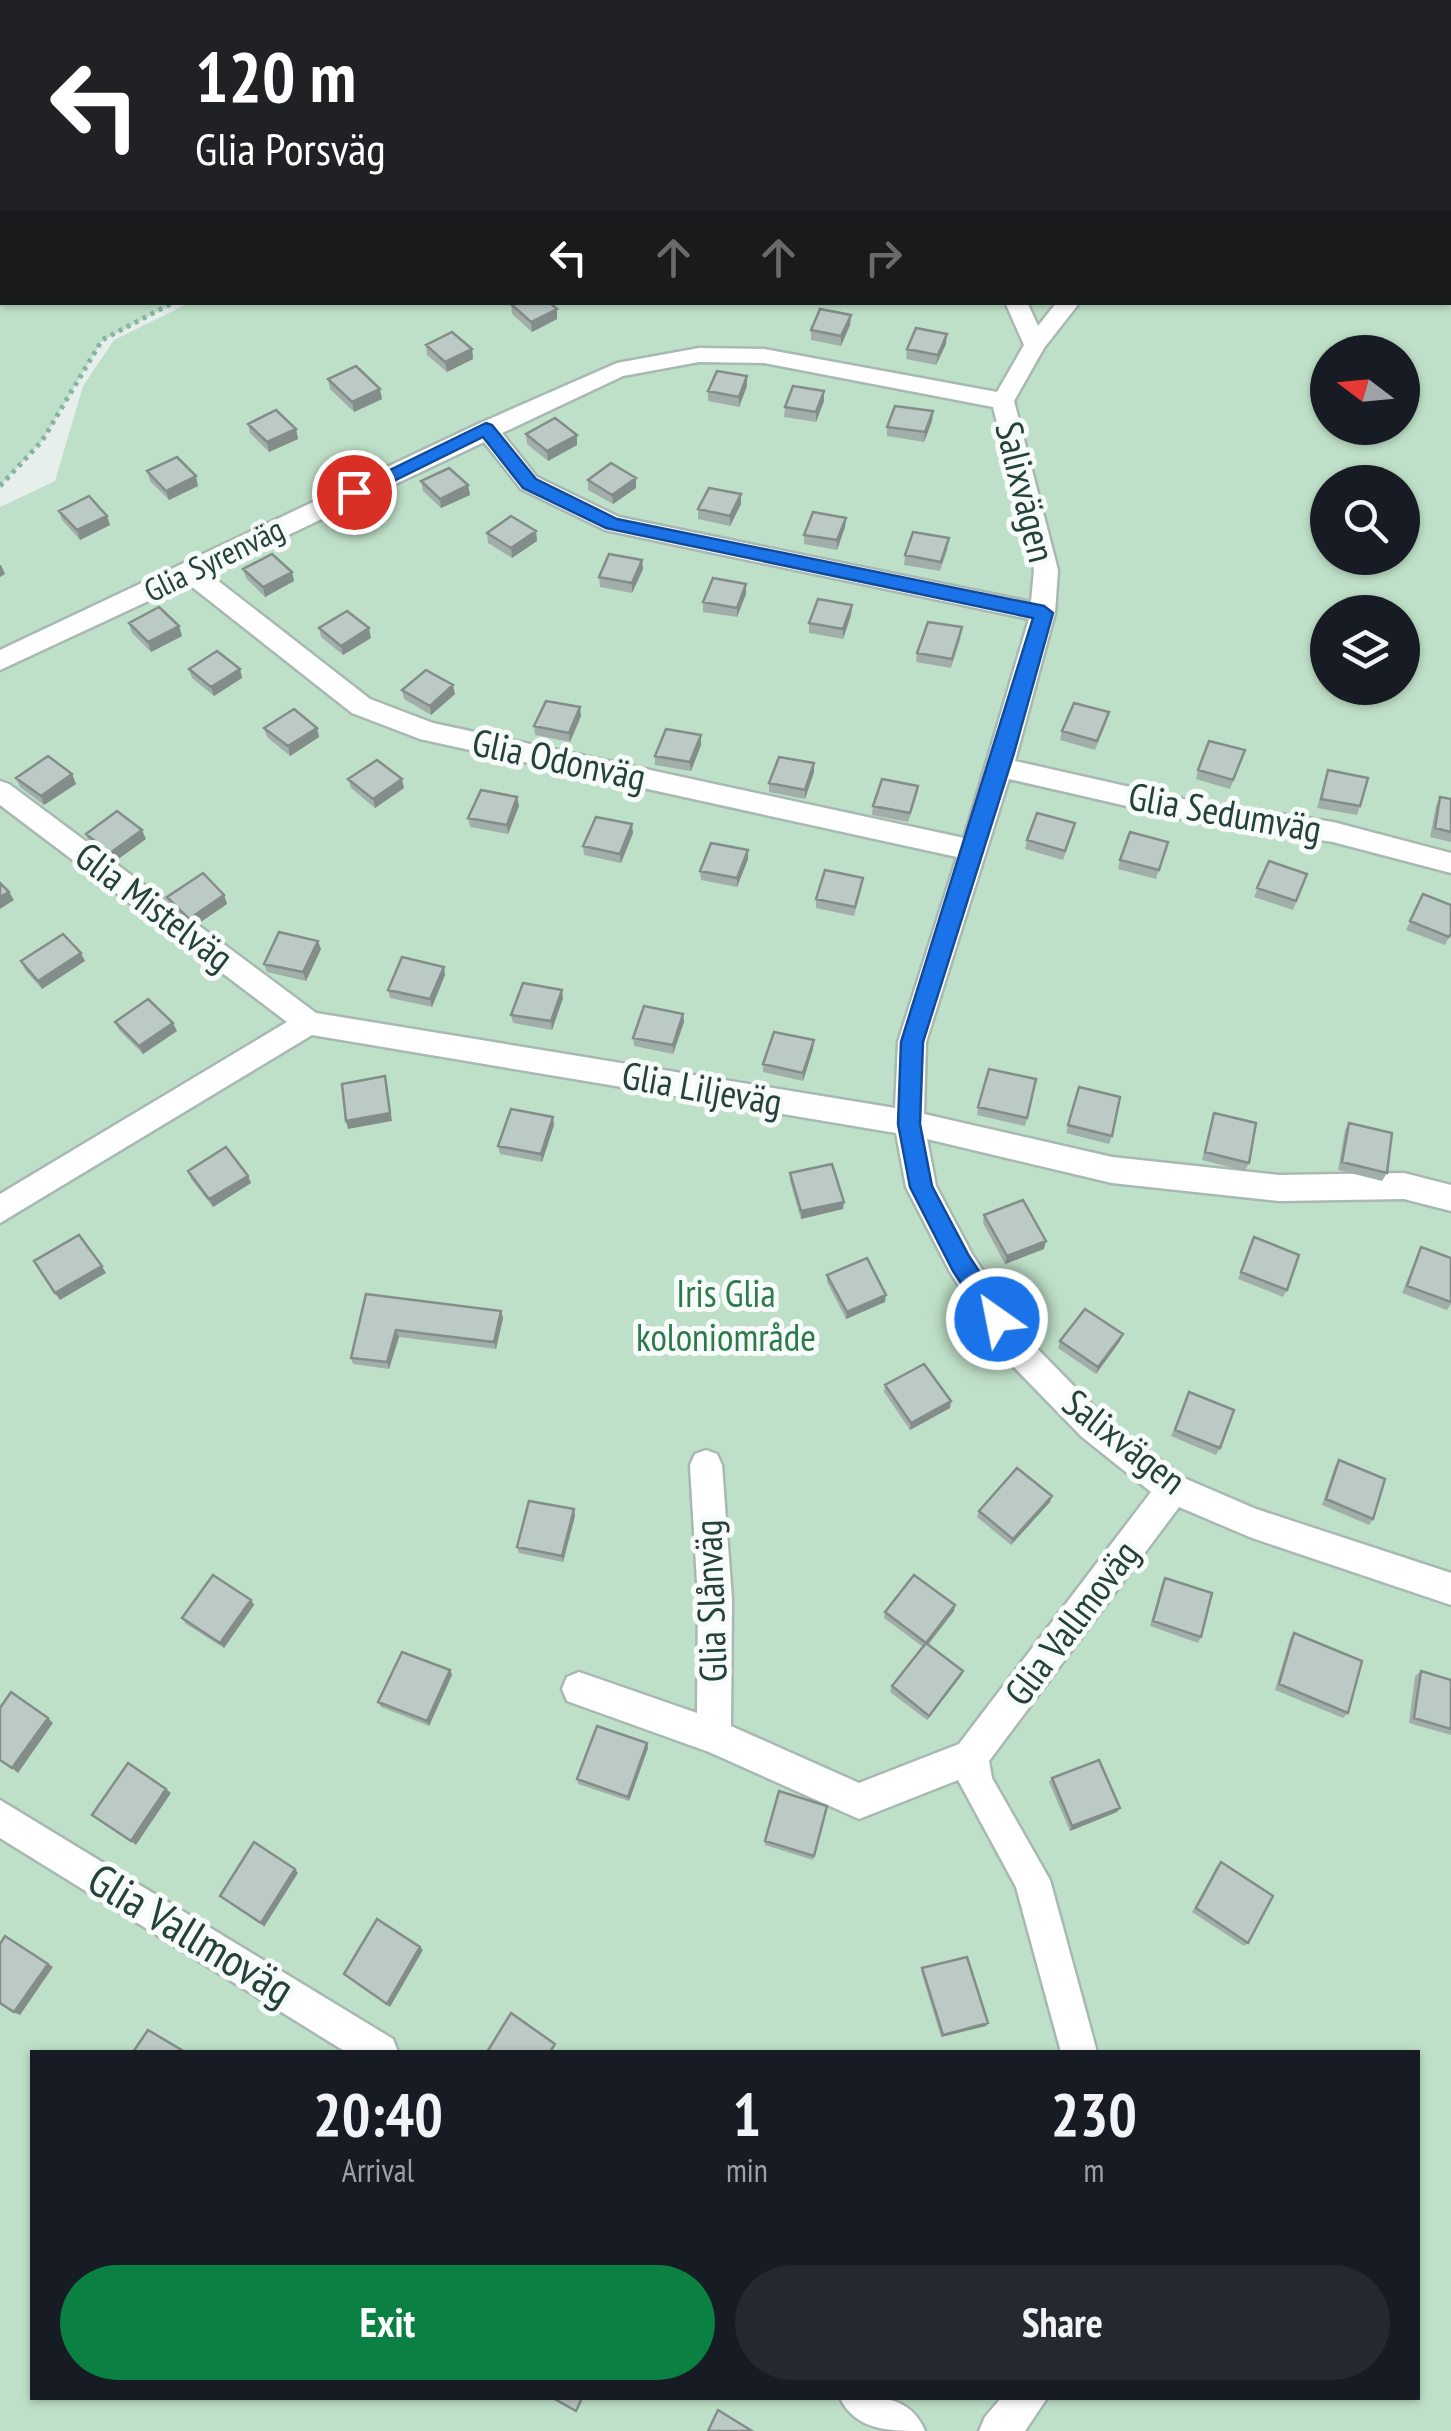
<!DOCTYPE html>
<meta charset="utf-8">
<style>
:root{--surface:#171b24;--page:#242831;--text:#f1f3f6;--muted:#9ea1a6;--accent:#0b8043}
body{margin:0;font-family:"PT Sans Narrow",sans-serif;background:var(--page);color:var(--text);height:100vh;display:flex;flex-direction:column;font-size:38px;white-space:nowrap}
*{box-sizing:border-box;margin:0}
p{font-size:32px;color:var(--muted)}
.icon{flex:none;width:55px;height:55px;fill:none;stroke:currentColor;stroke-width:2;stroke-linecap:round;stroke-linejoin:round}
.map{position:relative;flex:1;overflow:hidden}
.drawer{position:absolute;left:30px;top:2050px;width:1390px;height:350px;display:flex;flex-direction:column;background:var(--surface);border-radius:0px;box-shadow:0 2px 8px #0004}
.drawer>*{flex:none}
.hud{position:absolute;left:0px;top:0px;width:1452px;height:305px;box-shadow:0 2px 8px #0004;background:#202124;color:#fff;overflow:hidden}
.needle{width:65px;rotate:286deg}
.tools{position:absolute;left:1310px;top:335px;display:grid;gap:20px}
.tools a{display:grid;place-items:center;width:110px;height:110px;border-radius:50%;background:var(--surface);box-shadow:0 2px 8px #0004;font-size:50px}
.pin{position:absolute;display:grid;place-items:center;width:85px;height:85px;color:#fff;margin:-42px;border:5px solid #fff;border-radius:50%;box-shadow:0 2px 10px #0007}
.me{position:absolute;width:110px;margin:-55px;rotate:327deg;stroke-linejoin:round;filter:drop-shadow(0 0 8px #0008)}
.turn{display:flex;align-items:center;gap:35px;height:210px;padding:0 30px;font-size:45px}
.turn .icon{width:130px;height:130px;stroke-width:2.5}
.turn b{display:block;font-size:70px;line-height:85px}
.lanes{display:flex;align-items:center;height:95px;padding:0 30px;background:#0003;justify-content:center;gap:50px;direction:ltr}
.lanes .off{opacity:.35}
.eta{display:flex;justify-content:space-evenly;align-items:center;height:170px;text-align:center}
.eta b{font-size:60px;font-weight:600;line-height:70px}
.primary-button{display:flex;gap:20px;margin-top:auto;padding:20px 30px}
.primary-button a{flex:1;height:115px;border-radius:60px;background:var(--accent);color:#fff;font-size:40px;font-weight:600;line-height:115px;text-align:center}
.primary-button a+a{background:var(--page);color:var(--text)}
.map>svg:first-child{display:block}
.green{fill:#bfe0c8;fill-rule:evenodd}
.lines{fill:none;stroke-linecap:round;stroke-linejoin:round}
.minor-casing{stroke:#a8b8b2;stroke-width:5}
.path{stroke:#86b3a5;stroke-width:5;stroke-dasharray:4 5;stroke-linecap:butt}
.minor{fill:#fff;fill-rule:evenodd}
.wall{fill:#a1aea9}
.shaded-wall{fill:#838d89}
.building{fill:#bbcac4;stroke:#838d89;stroke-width:2.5}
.route{fill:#1a73e8;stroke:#114b97;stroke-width:2.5}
.labels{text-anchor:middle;stroke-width:10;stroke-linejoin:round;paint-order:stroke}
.far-street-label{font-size:32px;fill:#24423a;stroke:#f7fbf9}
.street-label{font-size:38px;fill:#24423a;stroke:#f7fbf9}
.park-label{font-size:38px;fill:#2d7a4b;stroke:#f7fbf9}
.near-street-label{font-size:45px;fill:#24423a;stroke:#f7fbf9}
</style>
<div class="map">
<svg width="1451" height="2431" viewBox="0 0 1451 2431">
<rect width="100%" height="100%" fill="#e6efeb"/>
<path class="green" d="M0,0H1451V2431H0V507L55,481L83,386L114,340L189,303L1450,302V2H2V302L174,303L102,341L42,441L0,486ZM1328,352H1402V428H1328ZM1328,482H1402V558H1328ZM1328,612H1402V688H1328ZM32,2052H1418V2398H32Z"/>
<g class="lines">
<defs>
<path id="minor" d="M1450,4H1451V16H1450Z
M1005,302H1027L1038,326L1057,302H1080L1044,348L1014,401L1058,570L1055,613L1015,761L1192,801L1333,822L1451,853V873L1333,842L1192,821L1009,779L926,1042L924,1114L1112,1157L1279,1175L1404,1173L1451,1185V1211L1404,1199L1279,1201L1112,1183L927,1139L936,1186L972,1254L1026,1337L1104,1417L1184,1478L1256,1509L1451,1573V1605L1252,1538L1179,1507L989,1761L992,1778L1050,1880L1097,2052H1061L1016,1887L958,1780L859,1819L709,1752L567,1701L562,1689L567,1677L579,1672L697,1713L698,1599L690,1465L695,1454L706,1450L717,1454L722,1465L732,1599L731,1726L859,1783L959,1744L1151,1492L1082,1437L1004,1357L950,1272L906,1187L896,1133L312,1035L0,1223V1194L287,1022L0,805V781L9,784L316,1013L895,1108L898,1042L957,857L420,739L352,713L187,583L0,670V650L478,424L617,363L699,348L764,349L997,392L1024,345ZM699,362L764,363L993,407L1034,570L1031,602L619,517L537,477L502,433L623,376ZM484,442L521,489L605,530L1029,619L964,838L433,723L370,699L208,573Z
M0,1800L393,2039L398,2052H346L0,1838Z
M840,2398C874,2396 910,2394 925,2431C890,2431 856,2431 840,2398Z
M1001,2398H1047L1025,2431H979L985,2417Z"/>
</defs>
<use href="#minor" class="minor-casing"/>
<path class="path" d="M0,486L42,441L102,340L174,302"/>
<use href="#minor" class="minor"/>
</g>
<path class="wall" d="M511,304L557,309V319L532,332L512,314Z
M851,315L850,325L841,346L811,340V330Z
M946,344L936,365L906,359L907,349Z
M426,345L472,349L473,359L447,372L427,355Z
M747,376V386L739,407L708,401V391Z
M328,379L382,399L354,412L330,389Z
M824,391V401L816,422L784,417L785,407Z
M933,411L932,421L924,442L887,436V427Z
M248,424L296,429L298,439L269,452L250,433Z
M526,434L577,445L548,461L527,444Z
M147,471L198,486L169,500L150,481Z
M588,480L636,488L613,504L588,490Z
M421,481L468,485L470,495L441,508L423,491Z
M741,504L730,526L698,519V509Z
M59,511L107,516L110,525L80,540L62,520Z
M845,527L837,550L804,544V535Z
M536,531L537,541L512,558L488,543L487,533Z
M948,548L940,571L904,565L905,555Z
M642,560L643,569L632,593L600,587L599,577Z
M243,569L292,572L294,581L265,597L246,578Z
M746,584V594L737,617L703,612V602Z
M852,605L851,615L843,639L809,633V623Z
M129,623L179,626L182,636L151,652L132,633Z
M319,628L371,638L343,655L321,637Z
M961,637L951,668L916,662L917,653Z
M189,669H240L242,678L214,696L192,678Z
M402,690L455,694L431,715L404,699Z
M581,716L570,742L535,735L534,726Z
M1107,721L1095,750L1060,740L1062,731Z
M264,728H317L319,737L290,756L267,737Z
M701,735V745L691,771L655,765V756Z
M1245,750L1230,789L1196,779L1198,770Z
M814,763V772L805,799L769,792V783Z
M1328,770L1360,806L1357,815L1317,808Z
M72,774L76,784L44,805L20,787L16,778Z
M348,779L404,788L375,808L351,788Z
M918,786L917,795L908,822L872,815L873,806Z
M1440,797L1451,799V842L1430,837L1436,806Z
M519,806L508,834L470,827L468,818Z
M1073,832L1063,860L1025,849L1027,840Z
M633,833L621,863L584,855L583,846Z
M86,834L146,839L114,862L89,843Z
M1168,842L1156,879L1118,869L1120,860Z
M748,859L737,887L701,880L700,871Z
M1269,861L1307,874L1293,910L1254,897Z
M863,878L862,886L854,916L816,908V899Z
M1423,894L1451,933L1445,945L1406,930Z
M224,895L227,904L192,928L170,906L167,897Z
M321,949L306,981L267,972L264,964Z
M21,961H85L42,989L25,970Z
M445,975L432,1007L390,998L388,990Z
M563,998L552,1030L513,1023L511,1015Z
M683,1014L684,1022L673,1054L634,1046L633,1038Z
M115,1022L177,1031L143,1054L119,1030Z
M814,1040L813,1049L803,1081L763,1072V1064Z
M1036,1079L1025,1126L977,1115L978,1107Z
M1079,1087L1112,1136L1109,1144L1066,1133Z
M1214,1113L1249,1163L1245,1171L1202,1160Z
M1349,1123L1387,1173L1382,1181L1338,1170L1345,1130Z
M554,1125L542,1162L500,1154L498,1146Z
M188,1171L248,1176L251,1183L213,1207L191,1179Z
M790,1173L843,1209L801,1219L790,1181Z
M984,1215L1044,1249L1005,1264L983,1223Z
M1254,1237L1287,1290L1283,1297L1238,1279Z
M1421,1247L1451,1258V1304L1447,1310L1402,1293L1417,1255Z
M827,1275L885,1302L846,1319L827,1282Z
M366,1294L501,1311L503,1318L496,1349L399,1337L389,1369L353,1364L351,1358Z
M1060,1341H1120L1096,1374L1058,1348Z
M885,1385L951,1401L950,1408L910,1430L884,1392Z
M1189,1392L1220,1448L1216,1455L1171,1436Z
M1339,1460L1373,1519L1369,1525L1322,1505L1335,1466Z
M1050,1502L1011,1545L977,1517L979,1511Z
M575,1516L563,1562L519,1553L517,1547Z
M1165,1578L1201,1637L1198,1643L1150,1626L1162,1583Z
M251,1600L254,1605L224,1648L186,1624L182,1618Z
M955,1605L954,1611L928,1645L963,1671L961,1676L927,1720L890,1692L892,1686L923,1647L884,1618L885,1612Z
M1294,1633L1348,1713L1343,1718L1275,1690L1290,1639Z
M450,1670L452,1675L429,1726L381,1707L378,1702Z
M1421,1671L1451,1680V1735L1409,1723L1415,1676Z
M648,1748L629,1801L578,1784L577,1779Z
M1052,1778L1117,1812L1070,1831L1049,1782Z
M827,1806L813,1860L765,1845V1841Z
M1221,1862L1248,1943L1244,1946L1192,1912L1217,1866Z
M922,1968L988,2023L986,2026L941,2037L921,1971Z"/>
<path class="shaded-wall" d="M557,309V319L532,332L531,322Z
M851,315L850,325L841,346V336Z
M947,334L946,344L936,365L938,355Z
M472,349L473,359L447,372L445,362Z
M747,376V386L739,407V397Z
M380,389L382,399L354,412L352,402Z
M824,391V401L816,422V412Z
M933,411L932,421L924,442L925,432Z
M296,429L298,439L269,452L267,442Z
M577,435V445L548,461L547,451Z
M196,476L198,486L169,500L166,491Z
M636,478V488L613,504L612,495Z
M468,485L470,495L441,508L440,499Z
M741,494V504L730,526V516Z
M107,516L110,525L80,540L77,530Z
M846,518L845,527L837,550V540Z
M536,531L537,541L512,558L511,548Z
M642,560L643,569L632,593V583Z
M0,565H1L5,574L0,577Z
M292,572L294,581L265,597L263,587Z
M746,584V594L737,617V608Z
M852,605L851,615L843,639V629Z
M179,626L182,636L151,652L148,642Z
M369,628L371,638L343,655L341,646Z
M240,669L242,678L214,696L211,687Z
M453,685L455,694L431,715L430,706Z
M580,707L581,716L570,742L569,733Z
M317,728L319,737L290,756L288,746Z
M701,735V745L691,771L690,762Z
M814,763V772L805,799V790Z
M72,774L76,784L44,805L41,796Z
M402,779L404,788L375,808L373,799Z
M517,797L519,806L508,834L507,825Z
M632,824L633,833L621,863L620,854Z
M142,830L146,839L114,862L110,853Z
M748,850V859L737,887V878Z
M9,892L14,900L0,909V897Z
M224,895L227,904L192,928L189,919Z
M318,941L321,949L306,981L303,972Z
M81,953L85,961L42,989L38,981Z
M444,967L445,975L432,1007L430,999Z
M562,990L563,998L552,1030L551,1021Z
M683,1014L684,1022L673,1054V1045Z
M173,1023L177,1031L143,1054L139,1046Z
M814,1040L813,1049L803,1081V1073Z
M385,1076L392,1121L348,1129L346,1121Z
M553,1117L554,1125L542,1162L541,1154Z
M248,1176L251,1183L213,1207L209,1199Z
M844,1202L843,1209L801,1219V1211Z
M1046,1241L1044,1249L1005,1264L1007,1256Z
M102,1266L106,1273L60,1300L55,1293Z
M886,1295L885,1302L846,1319L847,1312Z
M501,1311L503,1318L496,1349L494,1342Z
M396,1330L399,1337L389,1369L387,1362Z
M1123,1334L1120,1341L1096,1374L1098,1367Z
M951,1401L950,1408L910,1430L911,1423Z
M1052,1496L1050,1502L1011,1545L1013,1539Z
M574,1509L575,1516L563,1562L562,1556Z
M251,1600L254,1605L224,1648L220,1643Z
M955,1605L954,1611L924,1649L926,1643Z
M450,1670L452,1675L429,1726L427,1721Z
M963,1671L961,1676L927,1720L929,1716Z
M48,1718L53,1723L18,1773L12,1768Z
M647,1743L648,1748L629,1801L628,1797Z
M166,1789L171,1793L136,1845L131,1841Z
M1120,1808L1117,1812L1070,1831L1072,1826Z
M295,1869L298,1873L264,1927L261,1923Z
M5,1936L53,1967L20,2015L14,2012Z
M420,1947L423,1950L390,2007L387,2004Z
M988,2023L986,2026L941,2037L943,2035Z"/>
<path class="building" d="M515,302H549L557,309L531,322L511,304Z
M820,309L851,315L841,336L811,330Z
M916,328L947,334L938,355L907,349Z
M452,332L472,349L445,362L426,345Z
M356,366L380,389L352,402L328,379Z
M717,371L747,376L739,397L708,391Z
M793,386L824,391L816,412L785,407Z
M895,406L933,411L925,432L887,427Z
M276,410L296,429L267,442L248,424Z
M555,418L577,435L547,451L526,434Z
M177,457L196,476L166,491L147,471Z
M611,463L636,478L612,495L588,480Z
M449,468L468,485L440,499L421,481Z
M709,488L741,494L730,516L698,509Z
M89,496L107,516L77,530L59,511Z
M813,512L846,518L837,540L804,535Z
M511,516L536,531L511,548L487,533Z
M913,532L949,538L941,562L905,555Z
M272,554L292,572L263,587L243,569Z
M609,554L642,560L632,583L599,577Z
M713,578L746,584L737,608L703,602Z
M818,599L852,605L843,629L809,623Z
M159,607L179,626L148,642L129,623Z
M347,611L369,628L341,646L319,628Z
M928,622L962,627L952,659L917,653Z
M217,651L240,669L211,687L189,669Z
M426,670L453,685L430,706L402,690Z
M546,701L580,707L569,733L534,726Z
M1074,703L1109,712L1097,741L1062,731Z
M294,709L317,728L288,746L264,728Z
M666,729L701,735L690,762L655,756Z
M1209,741L1245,750L1233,780L1198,770Z
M48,756L72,774L41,796L16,778Z
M779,757L814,763L805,790L769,783Z
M377,760L402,779L373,799L348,779Z
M1328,770L1368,778L1360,806L1321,799Z
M882,779L918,786L910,813L873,806Z
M481,790L517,797L507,825L468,818Z
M1440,797L1451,799V832L1435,828Z
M117,811L142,830L110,853L86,834Z
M1037,813L1075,823L1065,851L1027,840Z
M596,817L632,824L620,854L583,846Z
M1130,832L1168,842L1159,870L1120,860Z
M711,843L748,850L737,878L700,871Z
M1269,861L1307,874L1296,901L1257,888Z
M825,870L863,878L855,907L816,899Z
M203,873L224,895L189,919L167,897Z
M0,883L9,892L0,897Z
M1423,894L1451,905V933L1449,937L1410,921Z
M279,932L318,941L303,972L264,964Z
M63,934L81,953L38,981L21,961Z
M402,957L444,967L430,999L388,990Z
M523,983L562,990L551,1021L511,1015Z
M148,999L173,1023L139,1046L115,1022Z
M644,1006L683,1014L673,1045L633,1038Z
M774,1032L814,1040L803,1073L763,1064Z
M989,1069L1036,1079L1027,1118L978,1107Z
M385,1076L390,1113L346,1121L342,1084Z
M1079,1087L1120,1097L1112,1136L1068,1125Z
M511,1109L553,1117L541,1154L498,1146Z
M1214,1113L1256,1123L1249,1163L1205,1152Z
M1349,1123L1392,1133L1387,1173L1342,1162Z
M226,1147L248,1176L209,1199L188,1171Z
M832,1164L844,1202L801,1211L790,1173Z
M1023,1200L1046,1241L1007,1256L984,1215Z
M79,1235L102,1266L55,1293L34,1261Z
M1254,1237L1299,1255L1287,1290L1241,1272Z
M1421,1247L1451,1258V1302L1407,1286Z
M867,1258L886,1295L847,1312L827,1275Z
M366,1294L501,1311L494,1342L396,1330L387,1362L351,1358Z
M1085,1309L1123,1334L1098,1367L1060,1341Z
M924,1364L951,1401L911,1423L885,1385Z
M1189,1392L1234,1410L1220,1448L1175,1430Z
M1339,1460L1385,1479L1373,1519L1326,1499Z
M1017,1468L1052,1496L1013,1539L979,1511Z
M529,1501L574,1509L562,1556L517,1547Z
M213,1575L251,1600L220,1643L182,1618Z
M914,1575L955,1605L926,1643L885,1612Z
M1165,1578L1212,1593L1201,1637L1153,1621Z
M1294,1633L1362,1661L1348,1713L1279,1684Z
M926,1643L963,1671L929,1716L892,1686Z
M402,1652L450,1670L427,1721L378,1702Z
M1421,1671L1451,1680V1729L1414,1718Z
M11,1692L48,1718L12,1768L0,1760V1708Z
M597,1726L647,1743L628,1797L577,1779Z
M1099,1760L1120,1808L1072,1826L1052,1778Z
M128,1763L166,1789L131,1841L92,1815Z
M779,1791L827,1806L814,1856L765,1841Z
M254,1842L295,1869L261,1923L220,1896Z
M1221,1862L1273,1896L1248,1943L1196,1908Z
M377,1919L420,1947L387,2004L344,1974Z
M5,1936L48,1964L14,2012L0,2003V1944Z
M967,1957L988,2023L943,2035L922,1968Z
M511,2013L555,2044L550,2052H487Z
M148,2030L185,2052H133Z
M553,2398H582L576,2411Z
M718,2410L752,2431H708Z"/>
<path class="route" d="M486,423L492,425L536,479L617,519L1044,606L1053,613L1014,753L923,1042L920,1124L932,1186L969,1256L1006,1312L1009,1319L1006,1326L997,1329L989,1326L953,1271L910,1187L898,1124L901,1042L1033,618L606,528L523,488L483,437L361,497L354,499L345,492Z"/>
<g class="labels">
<g class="far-street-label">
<text transform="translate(214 560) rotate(-26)" y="11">Glia Syrenväg</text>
</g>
<g class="street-label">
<text transform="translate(1025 492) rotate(76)" y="13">Salixvägen</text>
<text transform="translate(559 760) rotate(12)" y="13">Glia Odonväg</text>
<text transform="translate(1225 813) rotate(10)" y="13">Glia Sedumväg</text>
<text transform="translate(154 907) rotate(37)" y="13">Glia Mistelväg</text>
<text transform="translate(702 1089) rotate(10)" y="13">Glia Liljeväg</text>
<text transform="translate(1124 1442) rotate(38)" y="13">Salixvägen</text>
<text transform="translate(711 1601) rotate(-92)" y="13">Glia Slånväg</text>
<text transform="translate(1072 1623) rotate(-53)" y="13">Glia Vallmoväg</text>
</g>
<g class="park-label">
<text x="726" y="1307">Iris Glia<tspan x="726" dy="44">koloniområde</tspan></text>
</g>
<g class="near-street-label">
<text transform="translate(191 1934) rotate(31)" y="16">Glia Vallmoväg</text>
</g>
</g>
</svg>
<div class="tools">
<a><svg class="needle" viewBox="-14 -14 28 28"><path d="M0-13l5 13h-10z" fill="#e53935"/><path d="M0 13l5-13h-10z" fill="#9ea1a6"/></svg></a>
<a><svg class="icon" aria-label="search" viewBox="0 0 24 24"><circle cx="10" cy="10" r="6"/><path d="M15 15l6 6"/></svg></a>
<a><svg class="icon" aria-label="layers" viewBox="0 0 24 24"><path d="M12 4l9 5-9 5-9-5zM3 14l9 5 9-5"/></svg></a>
</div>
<div class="pin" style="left:354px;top:492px;background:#d93025"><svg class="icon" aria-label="arrive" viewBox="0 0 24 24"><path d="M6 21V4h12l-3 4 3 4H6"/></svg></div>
<svg class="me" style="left:997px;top:1319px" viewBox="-20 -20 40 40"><circle r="17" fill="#1a73e8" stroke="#fff" stroke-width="3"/><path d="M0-11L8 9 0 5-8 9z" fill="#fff"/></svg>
<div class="hud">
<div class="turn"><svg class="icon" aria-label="left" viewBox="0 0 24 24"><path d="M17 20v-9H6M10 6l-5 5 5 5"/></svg><div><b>120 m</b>Glia Porsväg</div></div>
<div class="lanes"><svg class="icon" aria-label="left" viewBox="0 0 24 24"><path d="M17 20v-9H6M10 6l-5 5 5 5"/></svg><svg class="icon off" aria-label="ahead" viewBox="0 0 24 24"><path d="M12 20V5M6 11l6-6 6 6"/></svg><svg class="icon off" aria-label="ahead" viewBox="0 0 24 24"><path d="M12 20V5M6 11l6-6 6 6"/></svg><svg class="icon off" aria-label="right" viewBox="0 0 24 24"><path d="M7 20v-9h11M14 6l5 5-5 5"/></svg></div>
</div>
<section class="drawer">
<div class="eta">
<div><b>20:40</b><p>Arrival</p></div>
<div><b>1</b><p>min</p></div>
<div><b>230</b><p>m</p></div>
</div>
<div class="primary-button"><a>Exit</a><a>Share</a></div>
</section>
</div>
